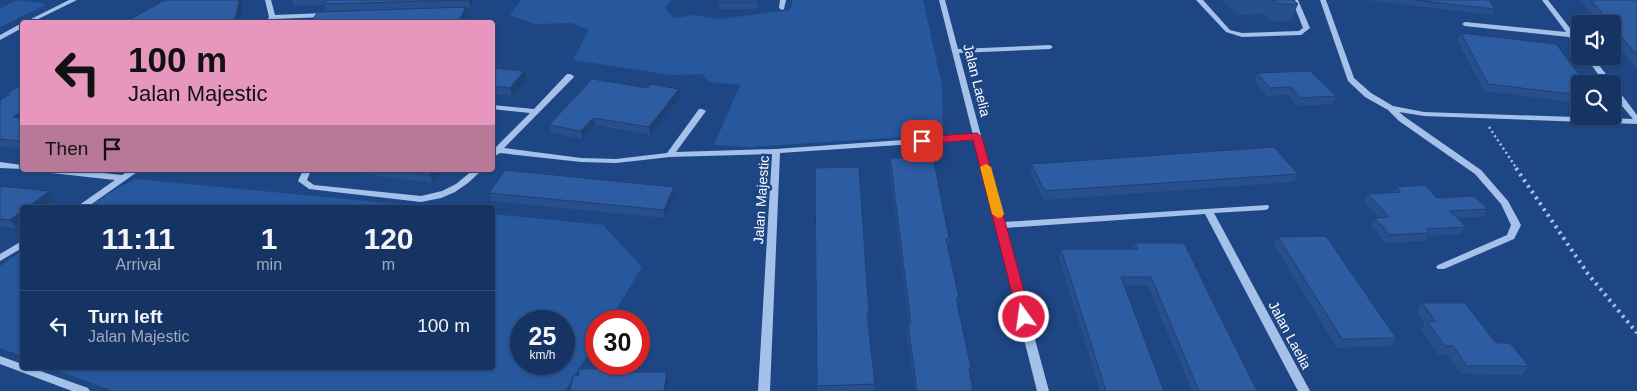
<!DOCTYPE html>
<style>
:root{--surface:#163463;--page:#1f3c69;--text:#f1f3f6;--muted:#9eaabe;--line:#354f78}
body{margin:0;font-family:Arial,sans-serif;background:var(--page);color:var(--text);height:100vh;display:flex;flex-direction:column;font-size:19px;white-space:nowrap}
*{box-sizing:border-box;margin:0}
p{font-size:16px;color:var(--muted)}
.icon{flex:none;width:28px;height:28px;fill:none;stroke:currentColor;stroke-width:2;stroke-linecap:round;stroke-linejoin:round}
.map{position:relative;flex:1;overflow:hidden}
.panel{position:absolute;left:20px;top:205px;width:475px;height:165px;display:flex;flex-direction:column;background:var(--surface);border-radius:5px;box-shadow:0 1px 4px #0004,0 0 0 1px var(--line)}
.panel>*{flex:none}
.top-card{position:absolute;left:20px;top:20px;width:475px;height:152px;border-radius:5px;box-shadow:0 1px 4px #0004,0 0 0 1px var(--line);background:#e797bd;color:#111;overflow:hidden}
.buttons{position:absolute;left:1571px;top:15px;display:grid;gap:10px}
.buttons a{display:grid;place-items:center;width:50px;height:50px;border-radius:5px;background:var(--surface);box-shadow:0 1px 4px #0004,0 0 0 1px var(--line);font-size:25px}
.speed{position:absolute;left:510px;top:310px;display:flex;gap:10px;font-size:25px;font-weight:700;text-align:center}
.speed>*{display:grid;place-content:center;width:65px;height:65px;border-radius:50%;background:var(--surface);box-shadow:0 1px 4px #0004,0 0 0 1px var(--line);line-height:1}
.speed small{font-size:12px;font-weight:400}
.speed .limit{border:8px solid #d22;background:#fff;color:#111}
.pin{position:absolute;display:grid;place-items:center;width:42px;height:42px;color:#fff;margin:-21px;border-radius:10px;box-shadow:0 2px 8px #0006}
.me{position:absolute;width:55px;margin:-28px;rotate:346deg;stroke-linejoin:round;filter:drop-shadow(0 0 4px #0008)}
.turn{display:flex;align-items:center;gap:18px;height:105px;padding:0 25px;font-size:22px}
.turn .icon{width:65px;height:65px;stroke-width:2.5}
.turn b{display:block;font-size:35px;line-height:42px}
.then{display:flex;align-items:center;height:48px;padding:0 25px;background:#0003;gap:10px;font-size:19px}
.eta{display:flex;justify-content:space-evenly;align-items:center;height:85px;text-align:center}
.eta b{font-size:30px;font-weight:800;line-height:35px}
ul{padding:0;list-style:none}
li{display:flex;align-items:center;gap:15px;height:70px;padding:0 25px;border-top:1px solid var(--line)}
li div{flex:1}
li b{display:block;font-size:19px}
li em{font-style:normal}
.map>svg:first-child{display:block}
.green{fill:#27579d;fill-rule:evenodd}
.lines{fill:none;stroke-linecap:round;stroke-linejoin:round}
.path-far1{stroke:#a5c1ea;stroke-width:2.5;stroke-dasharray:2 3;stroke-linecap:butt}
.path{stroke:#a5c1ea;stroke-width:4;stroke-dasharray:2.5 4.5;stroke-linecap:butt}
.minor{fill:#a5c1ea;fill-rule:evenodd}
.wall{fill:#274f8b}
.shaded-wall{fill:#204071}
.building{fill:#2d5ca2;stroke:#204071}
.route{fill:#e11d48;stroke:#92132f}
.slow{fill:#f59e0b}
.labels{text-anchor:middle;stroke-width:5;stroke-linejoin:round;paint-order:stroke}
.street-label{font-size:14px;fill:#fff;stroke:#1e4684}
</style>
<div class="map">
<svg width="1637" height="391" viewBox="0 0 1637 391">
<rect width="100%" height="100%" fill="#1e4684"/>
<path class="green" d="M16,0L43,3L45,5L0,27V9Z
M521,0H671L665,8L674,18L694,15L720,19L790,10L793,0H923L942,86L943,131L920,136L751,147L714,145L740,85L710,82L702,74L670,75L573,60L589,30L572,23L534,24L510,15Z
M136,179L428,207H88L119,187Z
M493,214L603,225L642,267L609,321H596V341L565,391H113L51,368H492ZM521,321H564V364H521Z
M22,251V356L0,348V266Z"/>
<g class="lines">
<path class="path-far1" d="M1489,127L1517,169"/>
<path class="path" d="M1516,168L1588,274L1637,333"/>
<path class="minor" d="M69,0H77L32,22H25Z
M265,0H271L275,15L325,13L328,15L325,17L274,19L272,22H266L269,17Z
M780,0H786L784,9L782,10L779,8Z
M939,0H945L958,49L1050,45L1053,47L1050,49L959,53L1004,222L1268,205L1269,207L1268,209L1265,210L1214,213L1310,391H1298L1205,214L1005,228L1049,391H1037L974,140L780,153L770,391H758L772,154L670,157L616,163L581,162L500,153L492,158V151L530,113L492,109V105L534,109L567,74H570L574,76L573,78L504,148L581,158L616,159L667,153L699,109H702L706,111L676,152L776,149L973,135Z
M1196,0H1203L1230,30L1242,33L1299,31L1303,28L1292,0H1298L1310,28L1301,35L1242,37L1226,32Z
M1320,0H1326L1354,78L1371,93L1393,106L1424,112L1633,119L1612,94V86H1615L1637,115V124L1424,116L1399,112L1405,117L1481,170L1508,201L1521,225L1514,239L1444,269H1438L1436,267L1438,265L1507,235L1511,225L1501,204L1475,174L1399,121L1388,110L1365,97L1348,81Z
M1542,0H1548L1580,41V48L1578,47L1569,37L1465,26L1462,24L1465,22L1566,32Z
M22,23V28L0,40V35Z
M1585,56H1592L1612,82L1613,84H1605Z
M0,162L22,165V169L0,168Z
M47,170H74L122,175L130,170H140L86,208H75L115,180L51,173Z
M303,170H311L307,180L314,185L421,196L442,191L456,184L473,170H482L468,183L455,192L441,198L421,202L309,189L298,181Z
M22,241V248L0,261V254Z
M0,356L22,364V368H32L88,388L90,391H72L0,364Z"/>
</g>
<path class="wall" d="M292,0H475L471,8H466L468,14L464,22H310L365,10L327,11L324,5L294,6Z
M757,0V9H718V2Z
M1222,0H1294L1298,4L1291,21L1272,22L1264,14L1236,15Z
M1365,0H1489L1495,9L1492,15Z
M1580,0H1637V69L1612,39V24H1600Z
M1461,33L1580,84V103L1484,91L1457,40Z
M492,68L526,79L512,96L492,94Z
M1257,73L1336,96L1332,104L1298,106L1288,95L1267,96L1254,81Z
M22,84V149L0,146V100L7,96L6,94Z
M648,88L679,89L680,97L650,135L595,125L583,139L551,133L549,125Z
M890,158L949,238L948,247L959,298L958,306L971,368L970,374L973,391H915L907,332L908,324H909L889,166Z
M1031,164L1298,174L1294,182L1044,200L1030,172Z
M815,168L869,313V322H868L875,384L874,391H817Z
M332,170H444L433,183Z
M0,186L49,191L54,199L44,208H22L17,228L0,226Z
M1396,187L1437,198L1488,209L1483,217L1458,218L1466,227L1461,234L1428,236L1425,241L1386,243L1371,226L1375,218H1379L1364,202L1368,194L1393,193Z
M489,193L676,195L665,218L491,201Z
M1278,237L1396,338L1391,346L1337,348L1274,245Z
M1135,243L1257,391H1192L1148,286H1124L1164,391H1100L1059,258L1061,249H1133Z
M1422,303L1496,343L1529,366L1522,375L1461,374L1447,355H1439L1421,330L1425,323L1417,312Z"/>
<path class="shaded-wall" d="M239,0H243L240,22H231Z
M469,0H475L471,8L469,1Z
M466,7L468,14L464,22H458Z
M524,71L526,79L512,96L510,88Z
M679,89L680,97L650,135L649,127Z
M22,111V122L13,117Z
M593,118L595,125L583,139L581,131Z
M434,170H444L433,183L430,175Z
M674,187L676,195L665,218L664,210Z
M49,191L54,199L44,208H27Z
M22,211V224L17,228L10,220Z
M667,372L668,380L667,391H664Z"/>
<path class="building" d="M165,0H239L235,22H125Z
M327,0H469L324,4Z
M718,0H756V2H718Z
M1273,0H1294L1298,4H1278Z
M1414,0H1489L1495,9Z
M1591,0H1637V55L1612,26V24H1611Z
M466,7L458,22H310L318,12Z
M1461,33L1556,44L1586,84H1580V95L1488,84Z
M492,68L524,71L510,88L492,86Z
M1310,71L1336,96L1301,98L1291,87L1270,88L1257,73Z
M592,79L648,88L651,84L679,89L649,127L593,118L581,131L549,125Z
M22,84V111L13,117L22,118V141L0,139V100L10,94H6Z
M1274,147L1298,174L1045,191L1031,164Z
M933,157L949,238L946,239L959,298H956L971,368H969L973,391H917L908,324H911L890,158Z
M859,167L869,313H867L875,384L817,386L815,168Z
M392,170H434L430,175Z
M505,170L674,187L664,210L489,193Z
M1425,185L1437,198L1474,196L1488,209L1450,211L1466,227L1426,229L1430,233L1390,235L1375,218L1389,217L1368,194L1401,192L1396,187Z
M0,186L49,191L27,208H22V211L10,220L0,219Z
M1326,236L1396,338L1342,339L1278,237Z
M1135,243H1184L1257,391H1199L1151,277H1121L1164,391H1106L1061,249H1138Z
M1422,303H1465L1496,343H1510L1529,366H1467L1453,346H1445L1427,321L1436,322Z
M632,368L631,372H667L664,391H570L573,376H578L579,369Z"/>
<path class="route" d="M977,133L982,137L1031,317L1024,322L1018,317L973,140L922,144L917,141L922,137Z"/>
<path class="slow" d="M986,164L991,167L1004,214L1002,217L998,218L992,214L980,167Z"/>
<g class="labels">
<g class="street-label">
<text transform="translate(977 80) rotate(76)" y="5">Jalan Laelia</text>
<text transform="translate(761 200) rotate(-86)" y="5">Jalan Majestic</text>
<text transform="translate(1290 335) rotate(62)" y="5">Jalan Laelia</text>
</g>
</g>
</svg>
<div class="buttons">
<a><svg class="icon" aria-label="sound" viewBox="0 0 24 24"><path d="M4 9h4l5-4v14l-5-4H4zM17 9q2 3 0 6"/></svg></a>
<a><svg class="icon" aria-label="search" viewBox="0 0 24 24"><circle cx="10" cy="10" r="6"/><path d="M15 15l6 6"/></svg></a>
</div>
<div class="speed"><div>25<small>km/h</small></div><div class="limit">30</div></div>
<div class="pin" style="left:922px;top:141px;background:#d93025"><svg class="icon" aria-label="arrive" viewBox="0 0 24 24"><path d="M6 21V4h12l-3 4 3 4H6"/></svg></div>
<svg class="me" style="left:1024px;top:317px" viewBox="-20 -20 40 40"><circle r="17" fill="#e11d48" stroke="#fff" stroke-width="3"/><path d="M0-11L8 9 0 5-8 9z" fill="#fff"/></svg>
<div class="top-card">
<div class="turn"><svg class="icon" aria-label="left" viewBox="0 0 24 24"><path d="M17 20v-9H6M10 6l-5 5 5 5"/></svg><div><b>100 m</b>Jalan Majestic</div></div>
<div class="then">Then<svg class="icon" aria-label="arrive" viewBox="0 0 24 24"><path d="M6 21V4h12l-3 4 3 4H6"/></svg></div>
</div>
<section class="panel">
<div class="eta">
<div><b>11:11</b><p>Arrival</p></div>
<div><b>1</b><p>min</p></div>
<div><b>120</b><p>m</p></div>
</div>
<ul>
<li><svg class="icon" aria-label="left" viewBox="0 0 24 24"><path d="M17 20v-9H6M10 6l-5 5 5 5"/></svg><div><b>Turn left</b><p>Jalan Majestic</p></div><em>100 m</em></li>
</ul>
</section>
</div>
